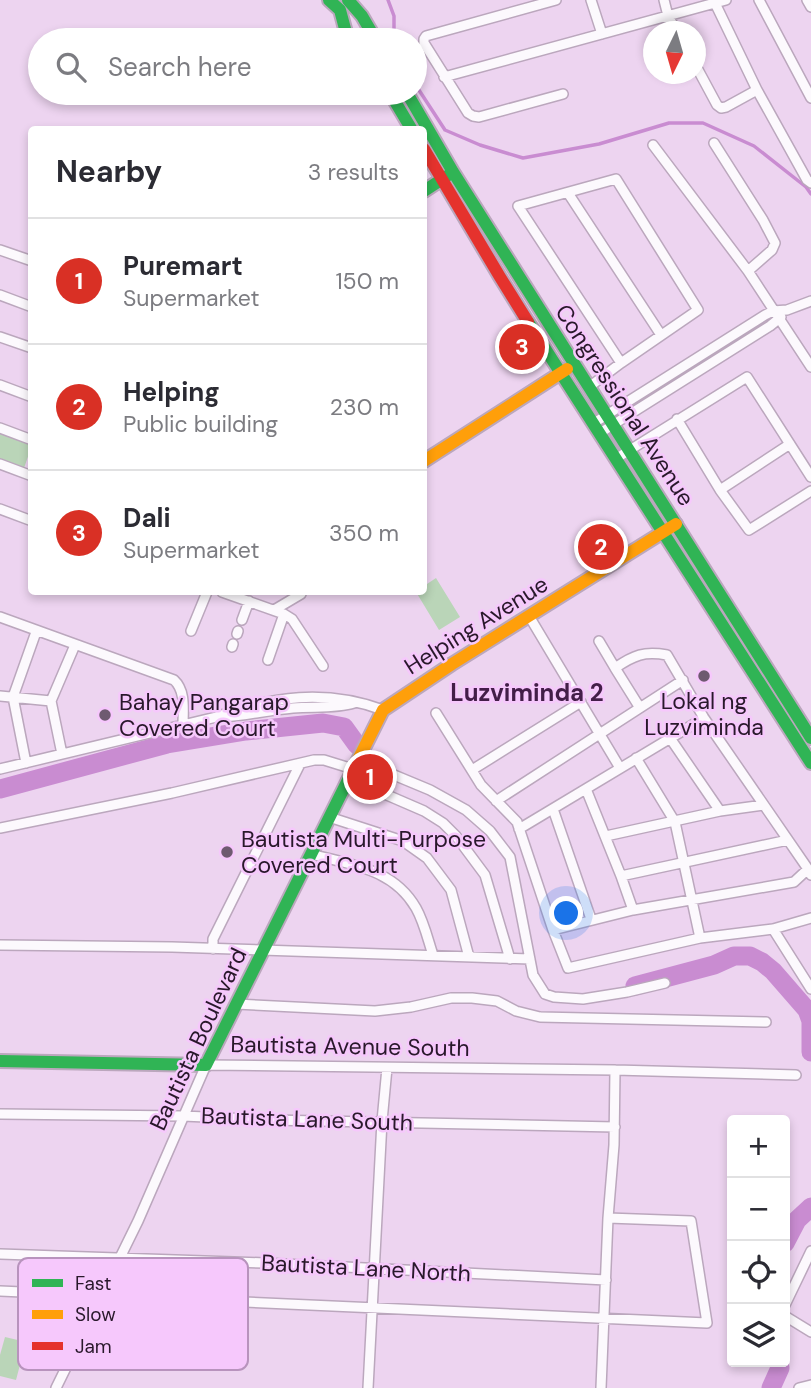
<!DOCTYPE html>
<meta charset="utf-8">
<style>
body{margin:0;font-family:"DM Sans",sans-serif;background:#f7f7f7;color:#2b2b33}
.controls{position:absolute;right:21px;bottom:21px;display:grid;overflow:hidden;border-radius:7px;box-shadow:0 4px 10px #0003}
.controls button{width:63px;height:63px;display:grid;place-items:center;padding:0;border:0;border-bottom:2px solid #e1e1e2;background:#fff;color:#2b2b33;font:35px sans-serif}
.compass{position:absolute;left:643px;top:21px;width:63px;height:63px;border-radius:50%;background:#fff;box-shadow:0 4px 10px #0003;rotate:185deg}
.you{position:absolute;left:567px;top:914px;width:24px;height:24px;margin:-18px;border:5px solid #fff;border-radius:50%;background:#1a73e8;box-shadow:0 0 0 10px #1a73e833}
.badge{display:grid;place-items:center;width:46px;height:46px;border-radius:50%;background:#d93025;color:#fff;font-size:23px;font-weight:700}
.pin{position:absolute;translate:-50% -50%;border:4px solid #fff;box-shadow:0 2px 7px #0006}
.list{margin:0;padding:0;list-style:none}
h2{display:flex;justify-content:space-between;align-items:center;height:91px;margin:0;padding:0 28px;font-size:30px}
h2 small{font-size:23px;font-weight:400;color:#7c7c81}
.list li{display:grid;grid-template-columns:46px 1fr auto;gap:21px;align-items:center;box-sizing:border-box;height:126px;padding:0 28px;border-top:2px solid #e1e1e2}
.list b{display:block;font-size:26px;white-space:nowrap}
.list p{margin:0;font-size:23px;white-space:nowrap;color:#7c7c81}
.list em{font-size:23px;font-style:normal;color:#7c7c81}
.icon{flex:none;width:38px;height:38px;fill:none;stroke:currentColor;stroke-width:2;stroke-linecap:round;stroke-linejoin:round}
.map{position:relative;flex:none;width:811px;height:1388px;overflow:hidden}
.search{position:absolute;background:#fff;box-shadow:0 4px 10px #0003;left:28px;top:28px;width:399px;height:77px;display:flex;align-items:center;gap:18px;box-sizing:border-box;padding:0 24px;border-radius:38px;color:#7c7c81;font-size:26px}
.panel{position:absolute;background:#fff;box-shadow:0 4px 10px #0003;left:28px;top:126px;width:399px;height:469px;border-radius:7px}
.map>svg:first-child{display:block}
</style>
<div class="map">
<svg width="811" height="1388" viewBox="0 0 811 1388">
<rect width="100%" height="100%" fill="#edd4f0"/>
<!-- green -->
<path fill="#bad5b8" d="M 0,430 L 31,442 L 31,448 L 24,468 L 0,459 Z
M 436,578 L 460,617 L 439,630 L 416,592 L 424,592 L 424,586 Z
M 5,1337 L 26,1342 L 16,1380 L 0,1376 L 0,1355 Z"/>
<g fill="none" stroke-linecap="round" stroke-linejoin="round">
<!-- stream -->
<path stroke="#c98cd1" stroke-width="3.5" d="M 388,0 L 394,16 L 394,40
M 415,84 L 445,130 L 480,145 L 523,158 L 599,144 L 669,123 L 703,123 L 754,146 L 806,187 L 811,194"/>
<!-- river -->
<path stroke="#c98cd1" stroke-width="19" d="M 0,789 L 167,744 L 246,731 L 323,723 L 344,727 L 357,745
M 635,986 L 714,965 L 734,956 L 750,956 L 762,962 L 773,971 L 807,1010 L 811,1021 L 811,1052
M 785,1243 L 797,1220 L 811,1207
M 771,1388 L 780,1368 L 779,1362"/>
<defs>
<path id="street" d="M 556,0 L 426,36 L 424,39 L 424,43 L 468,113 L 473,116 L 479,117 L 563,94
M 591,0 L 602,34
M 664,0 L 668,16 L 677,32
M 759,0 L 811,98
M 807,0 L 811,7
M 715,3 L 757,90 L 807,180 L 811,183
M 696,66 L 717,105 L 721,108 L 726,107 L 757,90
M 444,77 L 726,0
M 714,143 L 763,220 L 775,243 L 772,250 L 748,271
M 653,145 L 748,271 L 811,367
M 568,193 L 661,335
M 0,250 L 32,261
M 0,295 L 32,307
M 0,337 L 32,348
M 0,385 L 32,397
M 589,387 L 621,363 L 698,310 L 616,179 L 518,206 L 621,363
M 677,419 L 720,490 L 749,530 L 811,491
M 594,423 L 765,315 L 773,311 L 787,310 L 811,301
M 0,428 L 32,440
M 600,433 L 770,326 L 781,317
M 617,458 L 747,377 L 811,477
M 0,464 L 32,476
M 720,490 L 790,444
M 0,509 L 32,521
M 222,592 L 284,614 L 292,619 L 323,666
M 274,610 L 301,594
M 529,616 L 620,768
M 0,617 L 174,680 C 186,691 183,710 183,725
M 242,620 L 249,601
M 191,631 L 207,592
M 237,634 L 238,631
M 599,641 L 615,668 C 634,655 644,651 667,655 L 704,718 L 808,869 L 811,875
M 232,647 L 233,644
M 268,660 L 284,614
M 615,668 L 640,708
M 0,696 L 51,701
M 436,713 L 481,785 L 517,822 L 553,930 L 568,968 L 700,938 L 773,929 L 811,918
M 225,717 C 248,715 270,710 293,708 C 313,706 335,709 354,703
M 670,738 L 720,811
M 62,754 L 51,701 L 75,645
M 636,758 L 675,822 L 700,938
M 358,760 L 430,790 L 466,810 L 490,831 L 510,857 L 533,975 L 545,994 L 554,997 L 583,999 L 627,992 L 665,983
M 26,763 L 13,697 L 36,632
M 0,769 L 216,717 C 272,696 326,689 383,710
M 472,770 L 581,702
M 347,782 L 387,795 L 424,811 L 443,823 L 456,836 L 485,875 L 510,959
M 586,789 L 621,876 L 633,910
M 496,801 L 683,680
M 553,809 L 591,919
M 329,817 L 403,841 L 427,858 L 451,890 L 469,957
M 0,828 L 172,793 L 314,760 L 324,760 L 353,769
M 519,829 L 704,718
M 606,836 L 720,811 L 764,805
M 311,854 C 351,865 393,868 416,908 C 424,922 428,940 433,955
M 621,876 L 788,840
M 773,929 L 811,989
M 553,930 L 633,910 L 794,882 L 808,869
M 0,945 L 172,947 L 530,959
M 213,949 L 213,939 L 300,764
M 236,1004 L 375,1011 L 411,1007 L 451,998 L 472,998 L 497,1001 L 516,1011 L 540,1017 L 766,1022
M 0,1114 L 183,1116 L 270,1120 L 615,1127
M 0,1254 L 265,1263 L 606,1280
M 0,1291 L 707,1323 L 691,1221 L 608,1218
M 785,1305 L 811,1251
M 785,1316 L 811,1332
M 56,1388 L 138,1221 L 206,1065 L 615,1070 L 796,1075
M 368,1388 L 382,1121 L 387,1068
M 601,1388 L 608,1218 L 614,1145 L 615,1070
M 799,1388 L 811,1385"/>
<path id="fast" d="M 329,0 L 340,10 L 348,40
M 348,0 L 362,16 L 376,40
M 390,93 L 412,130
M 407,93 L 453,172 L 811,738
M 424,191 L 447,176
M 528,322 L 811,763
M 0,1061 L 206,1065 L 355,766"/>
<path id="slow" d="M 424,461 L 567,369
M 355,766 L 383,710 L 452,664 L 676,524"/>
<path id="jam" d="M 424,149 L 500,277 L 528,322"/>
</defs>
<!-- street casing -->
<use href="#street" stroke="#bba7bd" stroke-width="12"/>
<!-- fast casing -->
<use href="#fast" stroke="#bba7bd" stroke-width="16"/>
<!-- slow casing -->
<use href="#slow" stroke="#bba7bd" stroke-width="16"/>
<!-- jam casing -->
<use href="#jam" stroke="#bba7bd" stroke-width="16"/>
<!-- street -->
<use href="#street" stroke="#fcf9fd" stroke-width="9"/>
<!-- fast -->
<use href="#fast" stroke="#30b455" stroke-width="12"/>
<!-- slow -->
<use href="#slow" stroke="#ff9f0a" stroke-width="12"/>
<!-- jam -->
<use href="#jam" stroke="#e5322d" stroke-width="12"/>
</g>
<!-- markers -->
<g fill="#6e5a70" stroke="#f6c8fc" stroke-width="2.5">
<circle cx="704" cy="676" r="7"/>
<circle cx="105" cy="715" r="7"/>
<circle cx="227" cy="852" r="7"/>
</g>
<g text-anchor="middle" stroke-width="5" stroke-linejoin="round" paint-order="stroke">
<!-- street labels -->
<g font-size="23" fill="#29182b" stroke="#f6c8fc">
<text transform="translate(625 405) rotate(57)" y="8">Congressional Avenue</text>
<text transform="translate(476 625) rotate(-32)" y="8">Helping Avenue</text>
<text transform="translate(198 1039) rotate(-65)" y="8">Bautista Boulevard</text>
<text transform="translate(350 1046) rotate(1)" y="8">Bautista Avenue South</text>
<text transform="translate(307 1119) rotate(2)" y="8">Bautista Lane South</text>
<text transform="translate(366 1268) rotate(3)" y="8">Bautista Lane North</text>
</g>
<!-- poi labels -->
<g font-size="23" fill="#29182b" stroke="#f6c8fc" text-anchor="start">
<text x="704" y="709" text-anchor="middle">Lokal ng<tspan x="704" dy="26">Luzviminda</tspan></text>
<text x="119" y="710">Bahay Pangarap<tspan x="119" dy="26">Covered Court</tspan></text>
<text x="241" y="847">Bautista Multi-Purpose<tspan x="241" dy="26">Covered Court</tspan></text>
</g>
<!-- neighbourhood labels -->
<g font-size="24" font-weight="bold" fill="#431e48" stroke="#f6c8fc">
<text x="527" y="701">Luzviminda 2</text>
</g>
</g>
<!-- legend -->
<rect x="18" y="1258" width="230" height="112" rx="10" fill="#f6c8fc" stroke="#b893bd" stroke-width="2"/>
<rect x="32" y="1279" width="31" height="8" fill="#30b455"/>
<rect x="32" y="1310" width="31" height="9" fill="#ff9f0a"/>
<rect x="32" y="1342" width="31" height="8" fill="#e5322d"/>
<g font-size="19" fill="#29182b">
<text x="75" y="1290">Fast</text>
<text x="75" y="1321">Slow</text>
<text x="75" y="1353">Jam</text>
</g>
</svg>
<div class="controls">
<button>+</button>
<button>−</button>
<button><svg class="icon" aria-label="locate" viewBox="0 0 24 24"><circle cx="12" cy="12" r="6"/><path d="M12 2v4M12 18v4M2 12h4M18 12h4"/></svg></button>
<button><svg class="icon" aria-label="layers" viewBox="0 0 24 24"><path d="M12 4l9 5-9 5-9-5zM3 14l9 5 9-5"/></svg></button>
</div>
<svg class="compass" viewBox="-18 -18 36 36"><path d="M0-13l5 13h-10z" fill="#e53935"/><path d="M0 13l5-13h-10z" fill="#7c7c81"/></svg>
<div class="you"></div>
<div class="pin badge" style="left:370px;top:777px">1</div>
<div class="pin badge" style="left:601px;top:547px">2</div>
<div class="pin badge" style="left:522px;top:347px">3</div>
<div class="search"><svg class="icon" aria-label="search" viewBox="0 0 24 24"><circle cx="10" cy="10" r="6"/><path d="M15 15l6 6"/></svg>Search here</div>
<section class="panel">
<h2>Nearby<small>3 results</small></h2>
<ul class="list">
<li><span class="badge">1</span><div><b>Puremart</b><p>Supermarket</p></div><em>150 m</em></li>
<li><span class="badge">2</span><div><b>Helping</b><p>Public building</p></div><em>230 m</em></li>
<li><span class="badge">3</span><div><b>Dali</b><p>Supermarket</p></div><em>350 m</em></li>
</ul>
</section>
</div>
